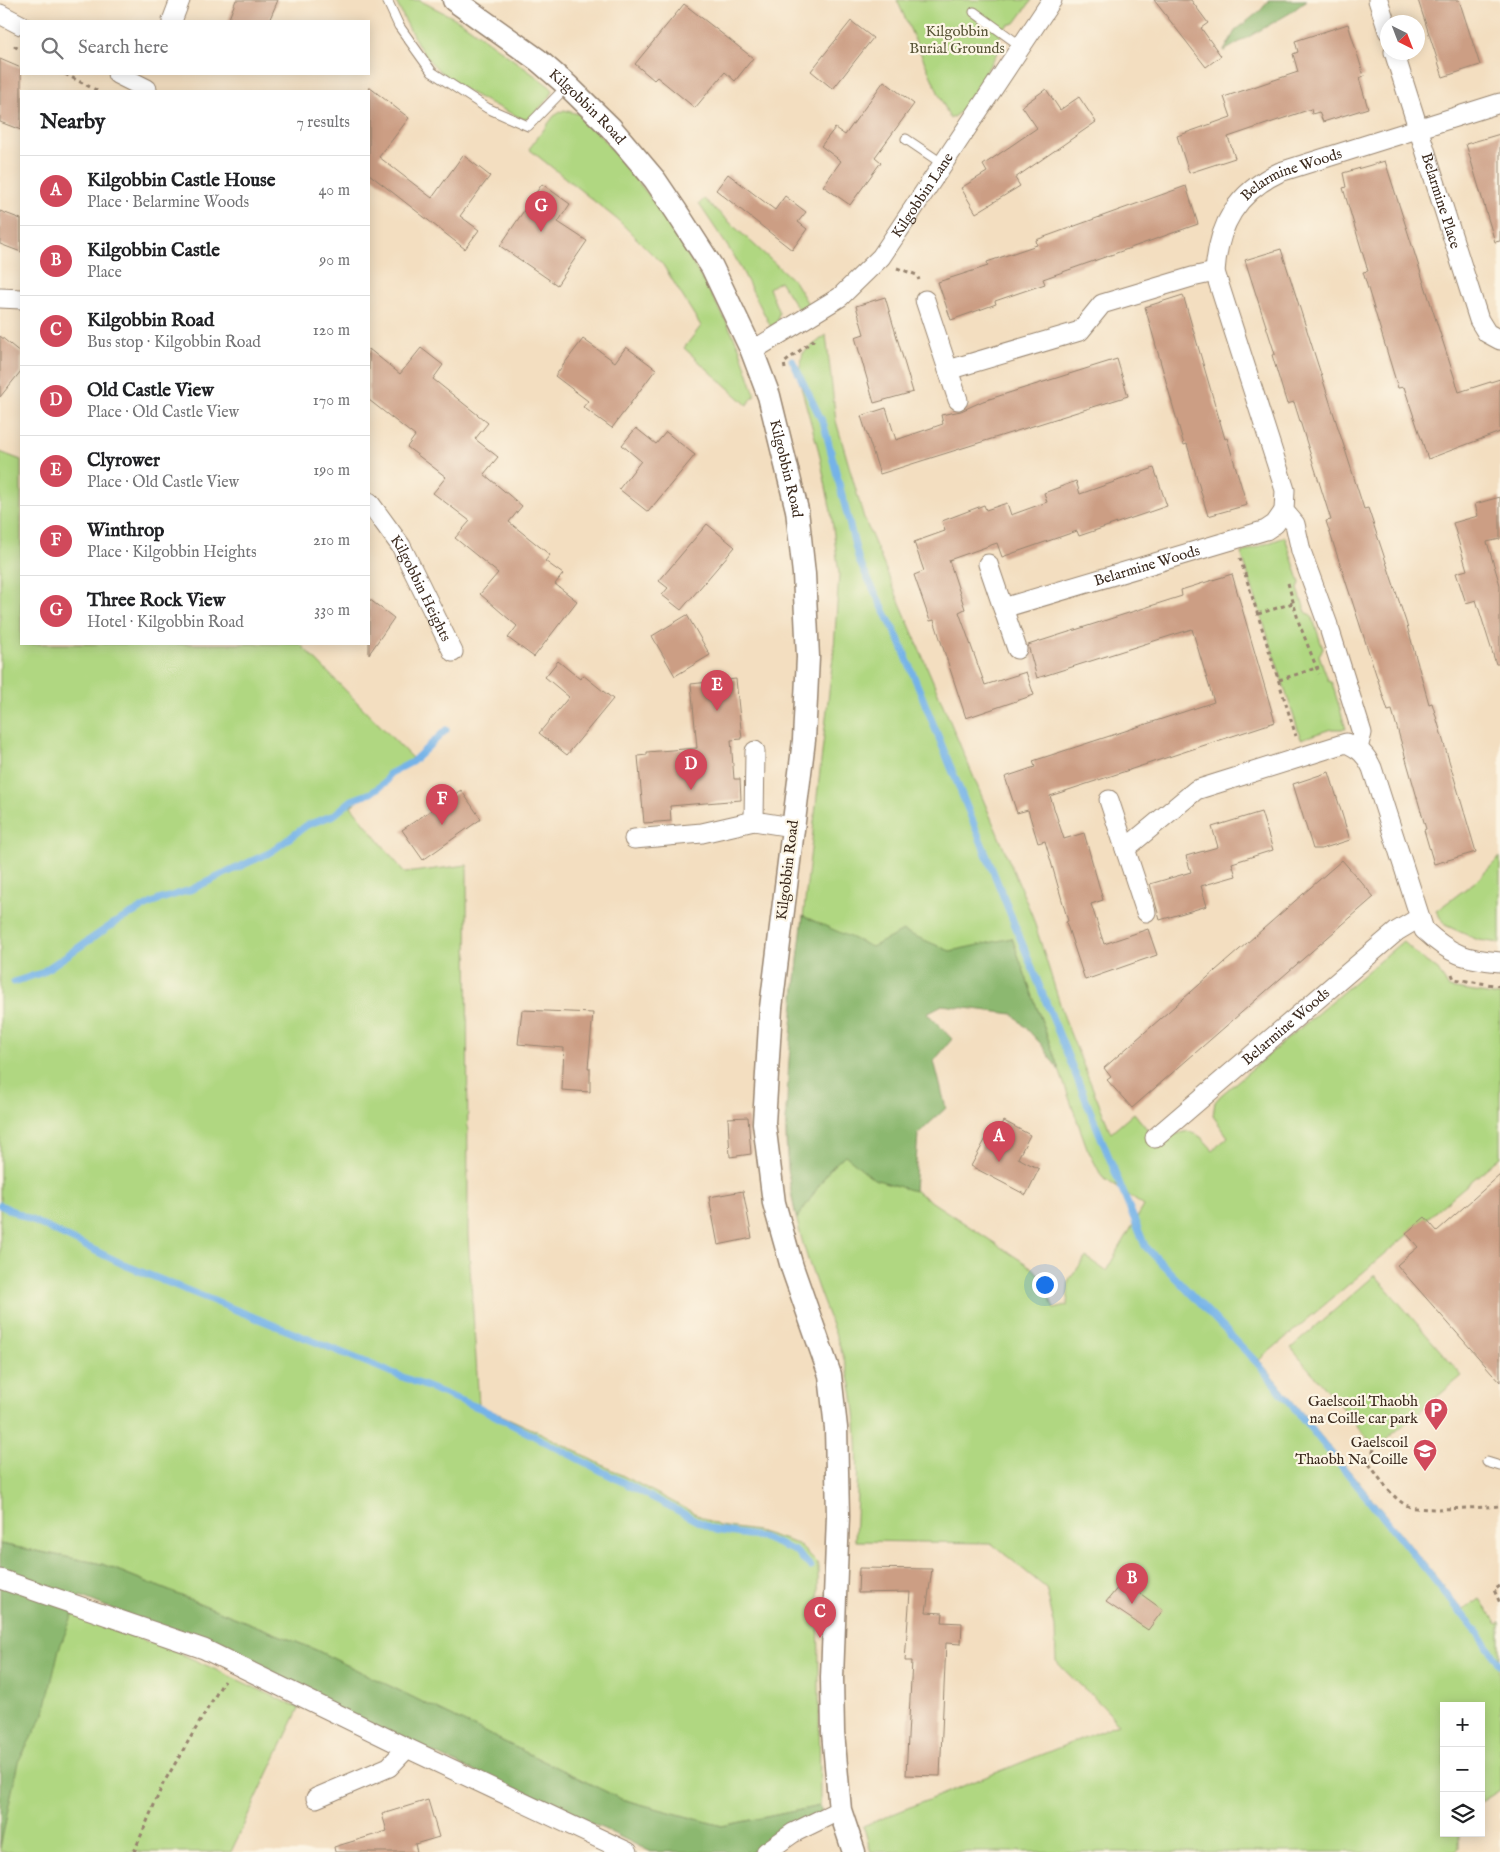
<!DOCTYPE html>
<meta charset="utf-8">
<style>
body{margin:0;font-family:"IM FELL English",serif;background:#f6f6f6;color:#202124}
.controls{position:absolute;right:15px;bottom:15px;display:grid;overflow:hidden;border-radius:0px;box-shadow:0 2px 12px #0003}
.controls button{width:45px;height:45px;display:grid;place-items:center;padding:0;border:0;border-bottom:1px solid #e0e0e0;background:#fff;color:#202124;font:25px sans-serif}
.compass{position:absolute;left:1380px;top:15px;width:45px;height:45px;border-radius:50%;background:#fff;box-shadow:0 2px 12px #0003;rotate:138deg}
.you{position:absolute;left:1044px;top:1284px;width:18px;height:18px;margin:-12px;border:4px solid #fff;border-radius:50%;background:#1a73e8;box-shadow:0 0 0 8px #1a73e833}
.badge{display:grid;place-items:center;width:32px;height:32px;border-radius:50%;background:#d1495b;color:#fff;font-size:16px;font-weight:700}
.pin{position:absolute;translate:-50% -41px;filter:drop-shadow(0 1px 2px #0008)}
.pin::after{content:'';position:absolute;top:26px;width:18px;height:15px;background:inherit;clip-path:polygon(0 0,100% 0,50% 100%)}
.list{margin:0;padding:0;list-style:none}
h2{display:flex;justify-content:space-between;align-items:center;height:65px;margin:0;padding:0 20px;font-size:21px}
h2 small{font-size:16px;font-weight:400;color:#757577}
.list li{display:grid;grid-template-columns:32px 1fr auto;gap:15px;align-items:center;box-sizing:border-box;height:70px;padding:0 20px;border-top:1px solid #e0e0e0}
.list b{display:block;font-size:19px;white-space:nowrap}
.list p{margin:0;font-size:16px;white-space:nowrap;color:#757577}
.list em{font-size:16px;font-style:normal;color:#757577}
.icon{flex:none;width:28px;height:28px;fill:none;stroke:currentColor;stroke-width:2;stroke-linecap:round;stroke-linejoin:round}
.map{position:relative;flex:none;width:1500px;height:1852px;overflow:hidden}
.search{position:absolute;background:#fff;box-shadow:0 2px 12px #0003;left:20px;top:20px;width:350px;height:55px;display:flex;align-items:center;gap:12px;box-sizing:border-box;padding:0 18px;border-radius:0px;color:#757577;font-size:19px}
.panel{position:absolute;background:#fff;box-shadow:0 2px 12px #0003;left:20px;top:90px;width:350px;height:555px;border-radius:0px}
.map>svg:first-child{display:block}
</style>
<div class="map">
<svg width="1500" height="1852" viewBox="0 0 1500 1852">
<rect width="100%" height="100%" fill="#fcf5e5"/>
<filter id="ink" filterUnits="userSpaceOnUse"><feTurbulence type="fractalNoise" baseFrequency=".02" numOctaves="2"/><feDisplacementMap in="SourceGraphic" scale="10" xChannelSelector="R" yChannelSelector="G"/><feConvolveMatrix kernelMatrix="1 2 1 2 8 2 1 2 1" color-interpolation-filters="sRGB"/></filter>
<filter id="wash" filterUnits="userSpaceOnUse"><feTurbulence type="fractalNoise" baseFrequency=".0096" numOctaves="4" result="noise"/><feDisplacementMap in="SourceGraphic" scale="20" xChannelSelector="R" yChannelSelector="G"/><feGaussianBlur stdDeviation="1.12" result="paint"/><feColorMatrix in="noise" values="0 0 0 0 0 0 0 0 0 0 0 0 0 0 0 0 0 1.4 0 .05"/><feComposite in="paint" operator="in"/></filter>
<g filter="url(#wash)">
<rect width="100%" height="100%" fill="#f3dec0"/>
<!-- green -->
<path fill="#b0d781" stroke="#768050" d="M 395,0 L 419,0 L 462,22 L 549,86 L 553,90 L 550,97 L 529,119 L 523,119 C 486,101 443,84 420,48 C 411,33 403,16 395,0 Z
M 897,0 L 1032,0 L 1015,23 L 1007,25 L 997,41 L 1000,48 L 963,110 L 950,119 Z
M 564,110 L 582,115 L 594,128 L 661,210 L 723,315 L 739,347 L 755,395 L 747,405 L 684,348 L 701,326 L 663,265 L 619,221 L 529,149 L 554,116 Z
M 704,199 L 794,281 L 813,312 L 802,315 L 780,281 L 769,288 L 779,313 L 777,322 L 771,327 L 736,259 L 699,204 Z
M 826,335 L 836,421 L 864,518 L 1032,915 L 1066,1023 L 1111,1133 L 1134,1113 L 1161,1146 L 1174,1135 L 1188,1131 L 1201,1137 L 1213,1150 L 1228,1137 L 1213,1116 L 1215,1102 L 1220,1096 L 1403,941 L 1422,959 L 1438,970 L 1449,988 L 1500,996 L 1500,1157 L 1259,1360 L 1463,1610 L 1480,1599 L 1497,1624 L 1500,1622 L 1500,1790 L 1481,1802 L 1481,1706 L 1444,1706 L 1444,1833 L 1459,1833 L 1459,1848 L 1455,1852 L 1020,1852 L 1020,1850 L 1014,1852 L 871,1852 L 863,1826 L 1118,1724 C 1100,1699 1076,1684 1056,1661 L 1055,1627 L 1046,1588 L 991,1543 L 855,1541 C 857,1489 861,1437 851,1385 C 843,1348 826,1313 814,1277 C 793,1219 784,1168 786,1106 L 1034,1269 L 1044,1282 L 1054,1309 L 1067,1306 L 1069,1280 L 1086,1257 L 1106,1271 L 1144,1206 L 1102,1177 L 1087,1148 L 1012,938 L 794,997 L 834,648 L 839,574 L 831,512 L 819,452 L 798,376 L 803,353 Z
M 0,452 L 21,460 L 21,644 L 300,644 L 412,758 L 351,806 L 405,873 L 467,865 L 468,1236 L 479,1405 L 543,1434 L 719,1526 L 757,1531 L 798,1544 L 818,1564 L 820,1806 L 722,1826 L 621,1799 L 316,1650 L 102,1564 L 0,1544 Z
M 1285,537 L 1300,583 L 1298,589 L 1306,612 L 1312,616 L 1323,649 L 1319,655 L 1328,680 L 1332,683 L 1346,729 L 1331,729 L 1301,739 L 1241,553 Z
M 1500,857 L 1500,943 L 1478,940 L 1445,925 L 1436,911 L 1476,881 Z
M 1375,1275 L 1462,1376 L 1376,1448 L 1291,1348 Z
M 45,1604 L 186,1656 L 299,1708 L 231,1852 L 0,1852 L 0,1842 Z"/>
<!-- forest -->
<path fill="#8cb86f" stroke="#647146" d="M 1269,0 L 1307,0 L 1290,13 L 1224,51 L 1235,31 L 1261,10 Z
M 803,916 L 872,947 L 903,931 L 950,951 L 1012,938 L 1060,1072 L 1041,1044 L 1013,1014 L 942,1005 L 927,1013 L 952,1039 L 934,1061 L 946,1108 L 918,1134 L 914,1191 L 874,1179 L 845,1155 L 830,1169 L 797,1219 C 783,1166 786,1115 789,1060 C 793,1012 797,964 803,916 Z
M 0,1544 L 102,1564 L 316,1650 L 621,1799 L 722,1826 L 820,1806 L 822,1813 L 750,1852 L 651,1852 L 604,1829 L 560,1811 L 188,1640 L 80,1596 L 59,1649 L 44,1714 L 18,1762 L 0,1848 Z"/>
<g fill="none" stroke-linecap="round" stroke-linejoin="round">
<!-- stream -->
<path stroke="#75b3e8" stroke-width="7" d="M 792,360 L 824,425 L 859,561 L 900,642 L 1145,1246 L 1258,1364 L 1485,1642 L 1500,1664
M 14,982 L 41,973 L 116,922 L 158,900 L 190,890 L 271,852 L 307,825 L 334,815 L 352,800 L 371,793 L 386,782 L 389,774 L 412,762 L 446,730
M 0,1205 L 127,1266 L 482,1409 L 715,1530 L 761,1537 L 795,1551 L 811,1567"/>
</g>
<g id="blocks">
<!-- building -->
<path fill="#cc9e84" d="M 236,0 L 278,0 L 269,21 L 228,21 Z
M 1154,0 L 1191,0 L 1208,23 L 1201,28 L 1221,56 L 1206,67 Z
M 1418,0 L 1459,0 L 1480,65 L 1443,77 Z
M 684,4 L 753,58 L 735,81 L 725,72 L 695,108 L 657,77 L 654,80 L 635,64 Z
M 851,21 L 873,38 L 833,89 L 811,71 Z
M 1348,24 L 1364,76 L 1359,78 L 1368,108 L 1323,122 L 1319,112 L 1312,114 L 1311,109 L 1228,137 L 1235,158 L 1189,173 L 1177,136 L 1231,117 L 1224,97 L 1298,72 L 1293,54 L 1298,52 L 1295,41 Z
M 0,59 L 21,68 L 21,130 L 0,122 Z
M 884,81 L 914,104 L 875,157 L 881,162 L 850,205 L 823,186 L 841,161 L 821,146 L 835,128 L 845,135 Z
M 369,87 L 409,118 L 379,157 L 432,198 L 463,155 L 490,176 L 460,216 L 479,230 L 465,249 L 369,174 Z
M 1046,89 L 1060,110 L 1079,97 L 1096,122 L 1015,178 L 1020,186 L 976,213 L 961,188 L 987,172 L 983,165 L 1037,128 L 1022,106 Z
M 1500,134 L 1500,241 L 1495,242 L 1466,144 Z
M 1385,161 L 1459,392 L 1500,379 L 1500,432 L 1428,459 L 1404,387 L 1398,388 L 1363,272 L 1368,271 L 1343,188 L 1346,187 L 1343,173 Z
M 728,174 L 775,210 L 785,196 L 806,212 L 798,222 L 807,229 L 792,250 L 716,190 Z
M 542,184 L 570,204 L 558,222 L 587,241 L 557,285 L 500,246 Z
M 1186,186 L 1198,224 L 1043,279 L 1045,284 L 995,301 L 996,304 L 951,320 L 938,282 L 988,266 L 987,262 L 1037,245 L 1036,240 Z
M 0,211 L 21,219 L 21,252 L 0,244 Z
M 1281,249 L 1364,509 L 1368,508 L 1406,622 L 1429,704 L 1432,703 L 1476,852 L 1434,864 L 1424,830 L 1426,829 L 1392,710 L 1388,711 L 1326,521 L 1331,520 L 1294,402 L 1287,404 L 1272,355 L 1275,354 L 1245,260 Z
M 1183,295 L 1225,439 L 1227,438 L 1247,505 L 1208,516 L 1187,444 L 1184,445 L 1145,307 Z
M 885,297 L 913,392 L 874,403 L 855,337 L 864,334 L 856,306 Z
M 0,336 L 21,353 L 21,371 L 0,397 Z
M 583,339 L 615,362 L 626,347 L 656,369 L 612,428 L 583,407 L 588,401 L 555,376 Z
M 421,348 L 443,365 L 433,379 L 488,423 L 475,439 L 498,457 L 484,474 L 522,506 L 509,522 L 550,555 L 545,561 L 563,574 L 555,584 L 577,601 L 534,657 L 508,638 L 517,626 L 480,594 L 498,573 L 455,538 L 470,521 L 433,493 L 446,477 L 407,447 L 415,436 L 369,400 L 369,349 L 400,374 Z
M 1117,359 L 1128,396 L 880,474 L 861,416 L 886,408 L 896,440 L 943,424 L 941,415 L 961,411 L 983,401 Z
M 636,428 L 656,444 L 666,432 L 695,455 L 648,512 L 619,489 L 641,461 L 622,445 Z
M 1154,468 L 1167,506 L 1079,536 L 1077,531 L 1002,557 L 997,543 L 949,560 L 965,609 L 959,612 L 985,685 L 1026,672 L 1034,695 L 966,718 L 934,620 L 930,621 L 914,575 L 924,571 L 914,542 L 945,531 L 942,521 L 984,505 L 986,510 L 1007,503 L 1011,515 L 1047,502 L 1044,493 L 1076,481 L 1080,494 Z
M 1500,497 L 1500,539 L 1487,542 L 1500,585 L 1500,664 L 1496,664 L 1476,600 L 1466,603 L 1456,573 L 1467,570 L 1453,523 L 1478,516 L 1475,504 Z
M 707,524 L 735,547 L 681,610 L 662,595 L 668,588 L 659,581 Z
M 1232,574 L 1275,722 L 1050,796 L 1064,839 L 1084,833 L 1103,900 L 1091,904 L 1104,944 L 1148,929 L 1157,955 L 1085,980 L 1066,922 L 1068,921 L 1045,841 L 1038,843 L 1028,810 L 1017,813 L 1005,777 L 1035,767 L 1033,761 L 1214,702 L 1192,629 L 1037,678 L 1028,645 L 1182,596 L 1181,590 Z
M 369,599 L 394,618 L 369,654 Z
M 687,615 L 710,655 L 675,676 L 652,636 Z
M 558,661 L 580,679 L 583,675 L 613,699 L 567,755 L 539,733 L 569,697 L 545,677 Z
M 736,679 L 742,739 L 731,740 L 734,779 L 740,779 L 741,800 L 670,806 L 671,821 L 644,823 L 638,756 L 647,755 L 647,752 L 697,748 L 691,684 Z
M 1329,772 L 1350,840 L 1321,849 L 1313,849 L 1293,784 Z
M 461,790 L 481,819 L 423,860 L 402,830 Z
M 1261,812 L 1273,850 L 1232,863 L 1236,876 L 1201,886 L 1207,906 L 1160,920 L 1150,884 L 1191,872 L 1186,856 L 1218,847 L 1212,827 Z
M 1342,860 L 1374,897 L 1132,1108 L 1107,1080 L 1111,1077 L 1104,1068 Z
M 522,1010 L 593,1013 L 588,1068 L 590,1068 L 590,1092 L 562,1090 L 564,1048 L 518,1044 Z
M 748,1117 L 751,1154 L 730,1157 L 728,1118 Z
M 1004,1121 L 1030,1135 L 1018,1158 L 1039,1169 L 1026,1195 L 971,1166 L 989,1133 L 996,1137 Z
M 1500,1175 L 1500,1382 L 1397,1265 L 1418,1247 L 1406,1233 L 1425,1217 L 1437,1231 Z
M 743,1191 L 752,1238 L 718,1245 L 709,1197 Z
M 859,1568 L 932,1569 L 926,1612 L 943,1613 L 942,1622 L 962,1623 L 961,1644 L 946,1643 L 940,1776 L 906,1775 L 912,1661 L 905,1661 L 910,1592 L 858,1593 Z
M 1123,1581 L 1163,1610 L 1148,1630 L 1106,1602 Z
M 428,1800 L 439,1837 L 415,1844 L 417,1852 L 335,1852 L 334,1847 L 387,1831 L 382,1814 Z"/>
</g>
</g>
<g filter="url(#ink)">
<use href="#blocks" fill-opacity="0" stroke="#97846f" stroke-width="1"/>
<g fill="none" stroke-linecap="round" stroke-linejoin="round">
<defs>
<path id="service" d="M 387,0 L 399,26 L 432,72 L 487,108 L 528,126 L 567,86
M 974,12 L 1021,46
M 906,139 L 943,164
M 1487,1462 L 1500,1466"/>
<g id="minor">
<path d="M 1378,0 L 1388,31"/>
<path d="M 0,14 L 21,25"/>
<path d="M 172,21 L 180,0"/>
<path id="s1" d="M 1394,52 L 1479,320 L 1487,333 L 1500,340"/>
<path d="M 117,74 L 147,89"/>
<path d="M 0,298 L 21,299"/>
<path d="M 925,300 L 958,400"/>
<path id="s2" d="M 752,351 L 840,297 L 881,257 L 1052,0"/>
<path d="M 948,370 L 1080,331 L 1102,304 L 1192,277 L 1215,272"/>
<path id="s3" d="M 369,502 L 401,546 L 453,652"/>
<path d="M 988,564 L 1017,649"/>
<path id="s4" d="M 1003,608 L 1266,530 L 1275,524 L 1284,511"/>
<path id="s5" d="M 1328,625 L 1301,551 L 1295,524 L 1284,511 L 1285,490 L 1215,272 C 1218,225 1237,192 1280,172 L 1500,103"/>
<path d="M 1330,631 L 1362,733 L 1358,748"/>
<path d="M 1109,800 L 1146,912"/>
<path d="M 754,821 L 755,751"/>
<path d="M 634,839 L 702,833 L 754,821 L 792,827"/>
<path d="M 1125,849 L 1196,790 L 1346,743 C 1360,749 1366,755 1372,768 L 1424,930 C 1451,955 1465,959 1500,962"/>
<path id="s6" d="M 1155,1138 L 1397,931 L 1419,918"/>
<path d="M 0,1579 L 204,1649 L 407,1748 L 628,1852"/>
<path d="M 316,1798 L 389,1767 L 407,1748"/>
<path d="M 766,1852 L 793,1833 L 840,1810"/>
</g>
<g id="tertiary">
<path id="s7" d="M 454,0 L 538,60 L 568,86 L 611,128 L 655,180 L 676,211 L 712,267 L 752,351 L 769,396 L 797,510 L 804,574 L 808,657 L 804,740 L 771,1008 L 764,1123 L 774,1203 L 792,1267 L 830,1375 L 836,1428 L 838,1516 L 832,1678 L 833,1732 L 840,1810 L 854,1852"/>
</g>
</defs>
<!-- service casing -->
<use href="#service" stroke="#97846f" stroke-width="11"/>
<!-- minor casing -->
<use href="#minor" stroke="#97846f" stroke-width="21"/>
<!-- tertiary casing -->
<use href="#tertiary" stroke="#97846f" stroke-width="25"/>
<!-- path -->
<path stroke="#97846f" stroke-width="3" stroke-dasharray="4 4" stroke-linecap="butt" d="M 14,46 L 21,50
M 938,52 L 964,23
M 65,74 L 98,91
M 897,268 L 917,275 L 919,280
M 785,369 L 784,363 L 816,338
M 1240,558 L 1296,736
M 1288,583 L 1299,623 L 1319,674
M 1258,614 L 1293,603
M 1279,680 L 1319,667
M 1452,974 L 1454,979 L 1500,986
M 1374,1449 L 1369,1464 C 1380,1478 1391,1498 1408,1506 C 1419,1512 1484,1507 1500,1506
M 1500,1586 L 1494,1590 L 1500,1603
M 134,1852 L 163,1784 L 224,1681"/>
<!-- service -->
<use href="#service" stroke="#fff" stroke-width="9"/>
<!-- minor -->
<use href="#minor" stroke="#fff" stroke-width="19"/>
<!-- tertiary -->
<use href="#tertiary" stroke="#fff" stroke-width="22"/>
</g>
</g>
<!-- icons -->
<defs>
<symbol id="parking-pin" viewBox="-11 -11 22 30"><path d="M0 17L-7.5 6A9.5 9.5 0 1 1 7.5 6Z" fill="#d1495b" stroke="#fcf5e5"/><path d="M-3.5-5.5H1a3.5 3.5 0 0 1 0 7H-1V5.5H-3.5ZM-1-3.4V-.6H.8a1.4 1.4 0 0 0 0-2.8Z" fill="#fff"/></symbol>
<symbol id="school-pin" viewBox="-11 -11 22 30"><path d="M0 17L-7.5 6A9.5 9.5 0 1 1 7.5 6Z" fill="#d1495b" stroke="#fcf5e5"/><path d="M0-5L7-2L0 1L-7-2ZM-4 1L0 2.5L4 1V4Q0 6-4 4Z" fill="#fff"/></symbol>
</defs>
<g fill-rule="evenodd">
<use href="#parking-pin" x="1422" y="1396" width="28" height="38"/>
<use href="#school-pin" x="1411" y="1437" width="28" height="38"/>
</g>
<g text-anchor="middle" stroke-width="4.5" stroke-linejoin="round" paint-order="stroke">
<!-- park labels -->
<g font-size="15" fill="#585537" stroke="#fcf5e5">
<text x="957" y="36">Kilgobbin<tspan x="957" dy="17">Burial Grounds</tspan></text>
</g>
<!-- street labels -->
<g font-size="15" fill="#3b2a1e" stroke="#fcf5e5">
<text dy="5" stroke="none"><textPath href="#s7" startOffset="171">Kilgobbin Road</textPath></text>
<text dy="5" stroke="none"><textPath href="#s5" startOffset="509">Belarmine Woods</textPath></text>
<text dy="5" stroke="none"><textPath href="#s2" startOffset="235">Kilgobbin Lane</textPath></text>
<text dy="5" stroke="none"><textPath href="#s1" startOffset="156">Belarmine Place</textPath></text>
<text dy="5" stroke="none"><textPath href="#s7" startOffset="591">Kilgobbin Road</textPath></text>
<text dy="5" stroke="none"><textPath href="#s4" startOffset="150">Belarmine Woods</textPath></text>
<text dy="5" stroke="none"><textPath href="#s3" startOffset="101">Kilgobbin Heights</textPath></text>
<text transform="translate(787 870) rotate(-83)" y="5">Kilgobbin Road</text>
<text dy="5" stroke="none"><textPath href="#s6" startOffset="172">Belarmine Woods</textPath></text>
</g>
<!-- poi labels -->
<g font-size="15" fill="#3b2a1e" stroke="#fcf5e5" text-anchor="end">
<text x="1418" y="1406">Gaelscoil Thaobh<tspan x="1418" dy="17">na Coille car park</tspan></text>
<text x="1408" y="1447">Gaelscoil<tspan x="1408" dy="17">Thaobh Na Coille</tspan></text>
</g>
</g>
</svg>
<div class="controls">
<button>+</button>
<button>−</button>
<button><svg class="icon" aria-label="layers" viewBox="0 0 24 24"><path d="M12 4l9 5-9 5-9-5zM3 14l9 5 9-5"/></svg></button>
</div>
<svg class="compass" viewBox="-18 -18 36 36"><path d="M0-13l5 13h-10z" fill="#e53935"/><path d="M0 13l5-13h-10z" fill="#757577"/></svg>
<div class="you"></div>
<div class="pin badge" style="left:999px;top:1162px">A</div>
<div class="pin badge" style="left:1132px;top:1604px">B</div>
<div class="pin badge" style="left:820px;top:1638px">C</div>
<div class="pin badge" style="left:691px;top:790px">D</div>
<div class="pin badge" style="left:717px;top:711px">E</div>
<div class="pin badge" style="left:442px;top:825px">F</div>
<div class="pin badge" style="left:541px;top:232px">G</div>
<div class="search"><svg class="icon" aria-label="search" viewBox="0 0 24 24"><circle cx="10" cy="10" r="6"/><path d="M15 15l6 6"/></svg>Search here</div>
<section class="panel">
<h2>Nearby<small>7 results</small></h2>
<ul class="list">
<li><span class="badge">A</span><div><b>Kilgobbin Castle House</b><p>Place · Belarmine Woods</p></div><em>40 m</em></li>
<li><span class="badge">B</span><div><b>Kilgobbin Castle</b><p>Place</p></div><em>90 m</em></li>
<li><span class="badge">C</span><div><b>Kilgobbin Road</b><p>Bus stop · Kilgobbin Road</p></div><em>120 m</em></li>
<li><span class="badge">D</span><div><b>Old Castle View</b><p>Place · Old Castle View</p></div><em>170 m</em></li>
<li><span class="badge">E</span><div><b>Clyrower</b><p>Place · Old Castle View</p></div><em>190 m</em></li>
<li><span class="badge">F</span><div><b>Winthrop</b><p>Place · Kilgobbin Heights</p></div><em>210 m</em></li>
<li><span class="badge">G</span><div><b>Three Rock View</b><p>Hotel · Kilgobbin Road</p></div><em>330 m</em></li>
</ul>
</section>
</div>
